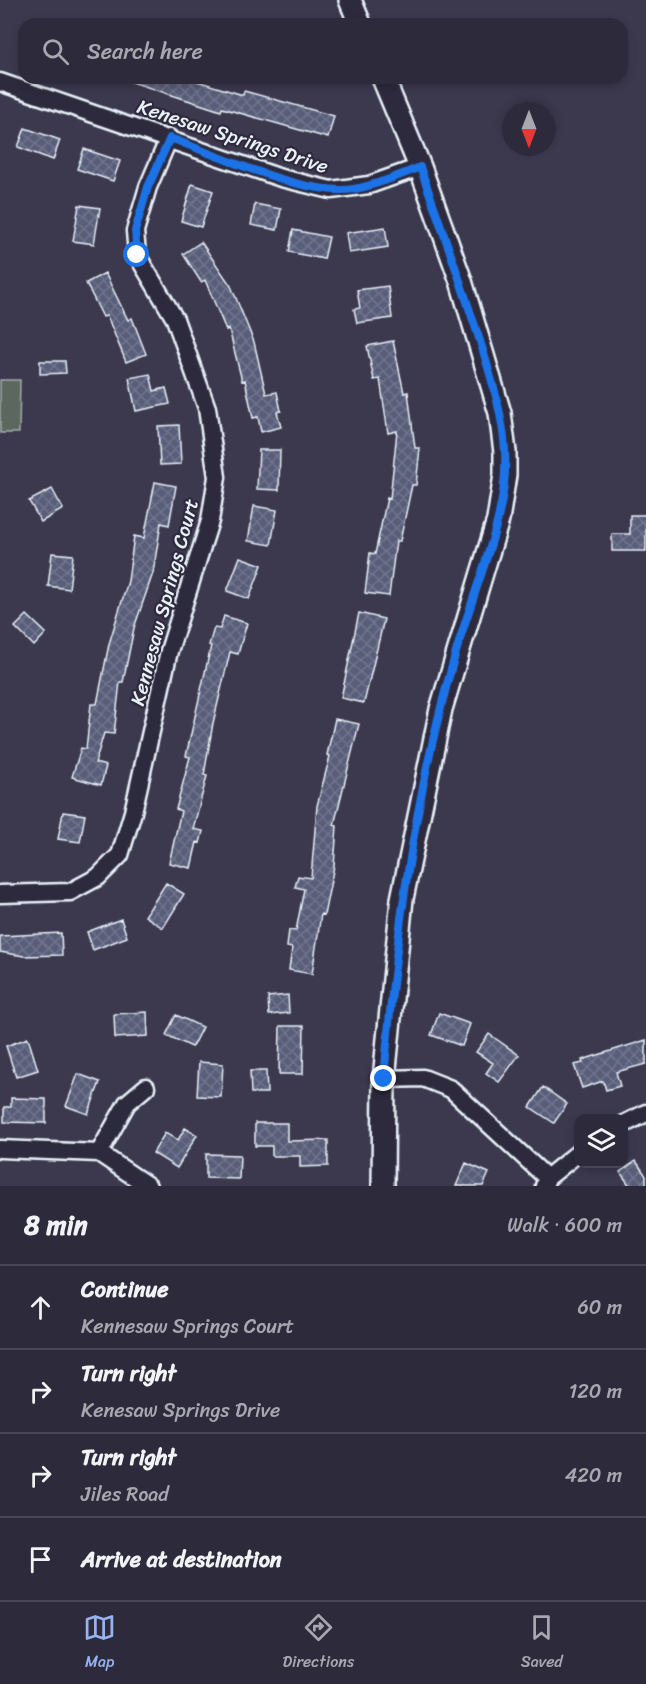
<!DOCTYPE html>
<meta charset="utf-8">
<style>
body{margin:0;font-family:Sriracha,sans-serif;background:#353342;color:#f1f3f6}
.controls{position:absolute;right:18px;bottom:18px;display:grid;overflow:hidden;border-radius:12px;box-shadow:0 3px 9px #0003}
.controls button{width:54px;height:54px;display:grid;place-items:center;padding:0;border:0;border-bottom:2px solid #484755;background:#2d2b3b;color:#f1f3f6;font:30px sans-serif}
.compass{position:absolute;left:502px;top:102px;width:54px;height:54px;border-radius:50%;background:#2d2b3b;box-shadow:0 3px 9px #0003;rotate:180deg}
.stop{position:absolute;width:18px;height:18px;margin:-14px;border:4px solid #1a73e8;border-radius:50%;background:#fff}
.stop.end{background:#1a73e8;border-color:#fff;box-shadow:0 2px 6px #0008}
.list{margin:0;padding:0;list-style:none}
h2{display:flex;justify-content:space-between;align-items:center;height:78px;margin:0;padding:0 24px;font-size:26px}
h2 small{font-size:20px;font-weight:400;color:#a7a7af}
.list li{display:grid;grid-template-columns:39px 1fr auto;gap:18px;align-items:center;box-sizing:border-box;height:84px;padding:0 24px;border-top:2px solid #484755}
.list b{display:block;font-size:22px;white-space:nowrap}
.list p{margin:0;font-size:20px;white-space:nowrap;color:#a7a7af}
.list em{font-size:20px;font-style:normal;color:#a7a7af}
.icon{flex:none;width:33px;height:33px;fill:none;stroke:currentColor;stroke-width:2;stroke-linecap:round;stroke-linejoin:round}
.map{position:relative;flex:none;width:646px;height:1186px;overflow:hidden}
.search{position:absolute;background:#2d2b3b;box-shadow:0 3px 9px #0003;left:18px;right:18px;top:18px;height:66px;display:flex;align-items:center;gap:15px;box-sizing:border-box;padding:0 21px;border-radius:18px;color:#a7a7af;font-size:22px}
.sheet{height:414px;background:#2d2b3b}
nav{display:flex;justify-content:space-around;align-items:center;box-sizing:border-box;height:84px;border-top:2px solid #484755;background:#2d2b3b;font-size:16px;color:#a7a7af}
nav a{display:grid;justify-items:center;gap:3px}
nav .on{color:#95b2f1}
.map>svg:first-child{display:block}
</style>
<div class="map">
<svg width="646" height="1186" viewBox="0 0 646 1186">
<defs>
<pattern id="building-cross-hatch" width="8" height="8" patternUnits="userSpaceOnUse" patternTransform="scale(1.5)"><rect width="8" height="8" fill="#595d79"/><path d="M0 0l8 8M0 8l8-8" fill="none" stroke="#71758d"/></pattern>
</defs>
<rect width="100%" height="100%" fill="#3c394f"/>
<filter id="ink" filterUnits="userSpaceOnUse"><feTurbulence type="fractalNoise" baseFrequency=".0167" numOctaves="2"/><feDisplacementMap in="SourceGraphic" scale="12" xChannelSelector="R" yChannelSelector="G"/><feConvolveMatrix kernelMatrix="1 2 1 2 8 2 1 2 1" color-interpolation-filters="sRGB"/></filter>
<g filter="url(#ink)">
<!-- green -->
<path fill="#5b685e" stroke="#a2acab" stroke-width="1.5" d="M 0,380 L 20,380 L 19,433 L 0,433 Z"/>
<!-- building -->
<path fill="url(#building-cross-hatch)" stroke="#e8f1f8" stroke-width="1.5" d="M 130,78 L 187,78 L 243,95 L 244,91 L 334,116 L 328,138 L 222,108 L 221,111 L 129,81 Z
M 25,128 L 60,140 L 53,160 L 18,147 Z
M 84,149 L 120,161 L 113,181 L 77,169 Z
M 192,184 L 213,191 L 201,227 L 181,221 Z
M 255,204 L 281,209 L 277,230 L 251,225 Z
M 79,205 L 100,208 L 94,244 L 73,241 Z
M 385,227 L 388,247 L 349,253 L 346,233 Z
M 293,230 L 329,237 L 324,259 L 289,252 Z
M 201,242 L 231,286 L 254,342 L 266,394 L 277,392 L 281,411 L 277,412 L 281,427 L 261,432 L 258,417 L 253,418 L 245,380 L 242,381 L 229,329 L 226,330 L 205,280 L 201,282 L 183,254 Z
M 105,273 L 128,320 L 132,318 L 146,354 L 126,362 L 107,316 L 103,317 L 86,283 Z
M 388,286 L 392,318 L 357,323 L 354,309 L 360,308 L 357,290 Z
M 393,341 L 404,393 L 408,392 L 415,448 L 420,448 L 416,485 L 412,485 L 400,541 L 396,541 L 389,596 L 365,593 L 370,553 L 375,554 L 387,498 L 390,499 L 397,431 L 388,433 L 380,379 L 374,380 L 367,346 Z
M 40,361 L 65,361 L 66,373 L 40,374 Z
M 150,374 L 154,391 L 166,388 L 170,404 L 136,411 L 129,378 Z
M 179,425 L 181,464 L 160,465 L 158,426 Z
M 259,450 L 280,450 L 279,490 L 257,489 Z
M 155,482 L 176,486 L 169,525 L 161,523 L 153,573 L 134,628 L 123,682 L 120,682 L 114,734 L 104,733 L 95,763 L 106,766 L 101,785 L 72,777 L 81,748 L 86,749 L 91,704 L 97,704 L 109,644 L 128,581 L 134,536 L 144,538 Z
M 52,489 L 63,509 L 41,522 L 29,501 Z
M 254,506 L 277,510 L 271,545 L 248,541 Z
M 630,515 L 646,515 L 646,551 L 612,551 L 612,534 L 630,534 Z
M 52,553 L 73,555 L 69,589 L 48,586 Z
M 240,557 L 262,565 L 249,599 L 227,591 Z
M 359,613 L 384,619 L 364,703 L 341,698 Z
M 27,615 L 46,633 L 34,646 L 15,627 Z
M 224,616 L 247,623 L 238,654 L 230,652 L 213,723 L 204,775 L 207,776 L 193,829 L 203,831 L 200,843 L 197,842 L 191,868 L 169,863 L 181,811 L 176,809 L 190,757 L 186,756 L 211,646 L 209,645 L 214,628 L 220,629 Z
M 335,719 L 359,724 L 334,825 L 337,826 L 334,866 L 324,915 L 321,914 L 312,974 L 289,970 L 292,948 L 287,947 L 289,930 L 296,931 L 304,889 L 295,887 L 298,876 L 311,878 L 317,806 L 330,756 L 327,755 Z
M 63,812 L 85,815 L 80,842 L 58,839 Z
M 166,883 L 184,894 L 163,928 L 145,916 Z
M 121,919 L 127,937 L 93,950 L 87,932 Z
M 61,933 L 62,955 L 24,956 L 0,952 L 0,936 Z
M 288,995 L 289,1013 L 269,1015 L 268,997 Z
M 147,1012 L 148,1036 L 115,1038 L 114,1014 Z
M 439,1013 L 470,1024 L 462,1046 L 431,1035 Z
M 176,1015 L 202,1027 L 192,1047 L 166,1035 Z
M 280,1026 L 304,1026 L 303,1074 L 279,1074 Z
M 489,1034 L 519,1055 L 499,1082 L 486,1073 L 493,1063 L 476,1052 Z
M 28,1038 L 38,1070 L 16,1077 L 6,1046 Z
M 646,1040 L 646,1064 L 616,1072 L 620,1086 L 606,1090 L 603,1081 L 582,1088 L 574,1065 L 583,1063 L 582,1060 Z
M 199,1062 L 223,1064 L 221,1097 L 197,1096 Z
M 250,1071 L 266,1071 L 267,1093 L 251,1093 Z
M 78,1074 L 100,1082 L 88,1114 L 66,1106 Z
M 543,1087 L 567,1104 L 554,1123 L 530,1107 Z
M 11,1098 L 46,1099 L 46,1123 L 4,1122 L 4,1107 L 11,1107 Z
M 255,1123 L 287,1123 L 287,1141 L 328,1140 L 328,1166 L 300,1167 L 300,1156 L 272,1156 L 272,1146 L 255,1146 Z
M 185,1128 L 197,1135 L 177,1168 L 153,1153 L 165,1133 L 178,1140 Z
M 206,1154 L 240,1155 L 239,1179 L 206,1178 Z
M 636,1161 L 646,1176 L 646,1186 L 630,1186 L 620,1172 Z
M 466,1163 L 489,1173 L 483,1186 L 456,1186 Z"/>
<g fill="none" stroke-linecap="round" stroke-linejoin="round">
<defs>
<path id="minor" d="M 0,82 L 281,178 L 331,190 L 369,185 L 420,167
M 0,894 L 70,892 L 98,877 L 120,855 L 133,812 L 169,651 L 210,521 L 217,477 L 207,408 L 175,319 L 137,255 L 135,231 L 148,187 L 169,138
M 384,1079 L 423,1078 L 451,1089 L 547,1178
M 624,1124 L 646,1113
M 0,1149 L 99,1153 L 148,1186
M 99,1153 L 127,1103 L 146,1087
M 544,1186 L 547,1178 L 578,1153"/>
<path id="tertiary" d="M 350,0 L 360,24
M 383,78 L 420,167 L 461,281 L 500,413 L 505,452 L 505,475 L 498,520 L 441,709 L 402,899 L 384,1079 L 383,1186"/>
</defs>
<!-- minor casing -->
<use href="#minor" stroke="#e8f1f8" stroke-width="21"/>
<!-- tertiary casing -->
<use href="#tertiary" stroke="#e8f1f8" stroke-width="26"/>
<!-- minor -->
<use href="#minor" stroke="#2f2a3d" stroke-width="16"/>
<!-- tertiary -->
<use href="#tertiary" stroke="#2f2a3d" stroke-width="21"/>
</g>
</g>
<g fill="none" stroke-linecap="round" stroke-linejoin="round" filter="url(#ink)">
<!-- route -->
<path stroke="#1a73e8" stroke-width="8" d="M 137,255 L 135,231 L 148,187 L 170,138 C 217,155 306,197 354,189 C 377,185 399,176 420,167 C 441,225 461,283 480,341 C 491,377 503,414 505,451 C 508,504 488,553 472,602 C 460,637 450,671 441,707 C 410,829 394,953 384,1079"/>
</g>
<g text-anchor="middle" stroke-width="4.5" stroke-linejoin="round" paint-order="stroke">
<!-- street labels -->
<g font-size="20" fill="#e8f1f8" stroke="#2f2a3d">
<text transform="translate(233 136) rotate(18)" y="7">Kenesaw Springs Drive</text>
<text transform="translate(164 602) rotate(-75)" y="7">Kennesaw Springs Court</text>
</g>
</g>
</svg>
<div class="controls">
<button><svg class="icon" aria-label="layers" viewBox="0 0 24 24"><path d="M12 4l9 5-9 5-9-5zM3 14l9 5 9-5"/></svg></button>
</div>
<svg class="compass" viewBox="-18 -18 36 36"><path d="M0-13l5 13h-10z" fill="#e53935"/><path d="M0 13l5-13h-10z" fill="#a7a7af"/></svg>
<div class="stop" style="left:137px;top:255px"></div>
<div class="stop end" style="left:384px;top:1079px"></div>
<div class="search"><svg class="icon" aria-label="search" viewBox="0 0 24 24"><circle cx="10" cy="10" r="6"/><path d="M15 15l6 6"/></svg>Search here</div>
</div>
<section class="sheet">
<h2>8 min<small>Walk · 600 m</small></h2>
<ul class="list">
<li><svg class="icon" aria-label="ahead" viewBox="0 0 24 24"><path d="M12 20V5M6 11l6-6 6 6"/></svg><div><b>Continue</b><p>Kennesaw Springs Court</p></div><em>60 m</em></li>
<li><svg class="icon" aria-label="right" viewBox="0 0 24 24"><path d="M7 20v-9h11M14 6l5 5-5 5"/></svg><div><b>Turn right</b><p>Kenesaw Springs Drive</p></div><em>120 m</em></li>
<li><svg class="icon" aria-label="right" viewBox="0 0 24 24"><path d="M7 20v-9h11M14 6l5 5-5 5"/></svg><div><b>Turn right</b><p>Jiles Road</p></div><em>420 m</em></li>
<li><svg class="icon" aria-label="arrive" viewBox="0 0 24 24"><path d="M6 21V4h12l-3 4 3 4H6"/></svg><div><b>Arrive at destination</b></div></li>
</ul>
</section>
<nav>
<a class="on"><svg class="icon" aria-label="map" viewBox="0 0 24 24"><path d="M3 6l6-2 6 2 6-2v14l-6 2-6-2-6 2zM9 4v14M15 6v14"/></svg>Map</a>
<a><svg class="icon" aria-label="directions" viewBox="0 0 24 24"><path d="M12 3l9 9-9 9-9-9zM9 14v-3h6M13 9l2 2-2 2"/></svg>Directions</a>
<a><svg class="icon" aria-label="saved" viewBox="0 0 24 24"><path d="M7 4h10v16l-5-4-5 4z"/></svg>Saved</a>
</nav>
